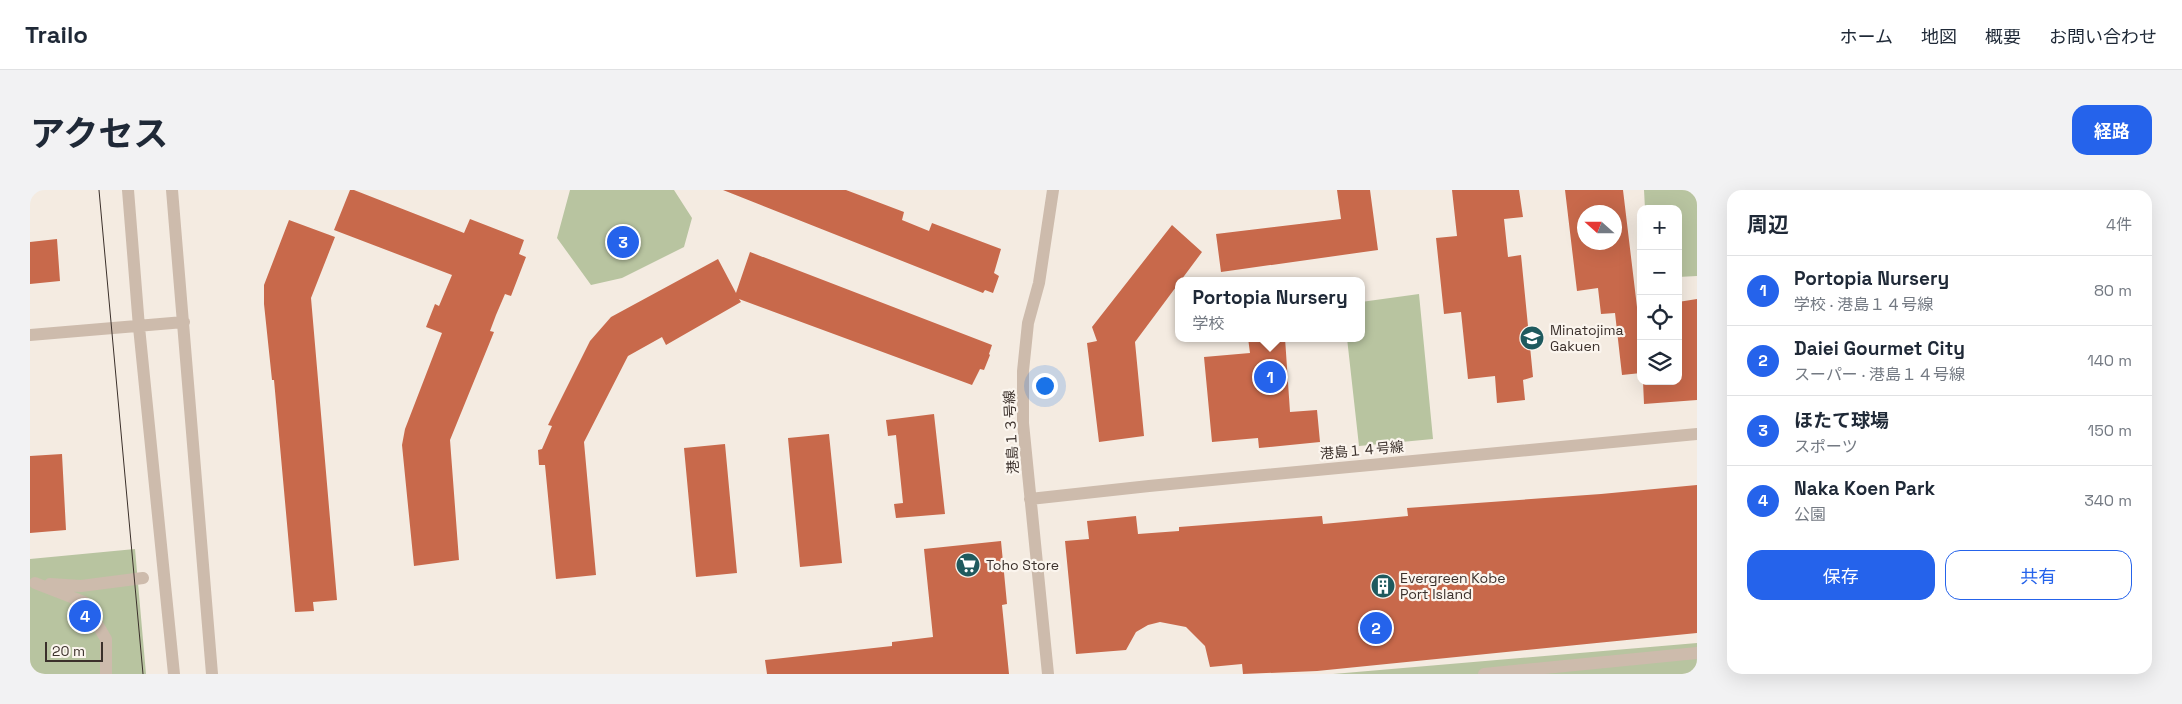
<!DOCTYPE html>
<html lang="ja">
<meta charset="utf-8">
<style>
body{margin:0;font-family:"Space Grotesk","Noto Sans JP",sans-serif;background:#f2f2f3;color:#1f2937}
.controls{position:absolute;right:15px;top:15px;display:grid;overflow:hidden;border-radius:10px;box-shadow:0 5px 20px #0002}
.controls button{width:45px;height:45px;display:grid;place-items:center;padding:0;border:0;border-bottom:1px solid #e0e1e3;background:#fff;color:#1f2937;font:25px sans-serif}
.compass{position:absolute;left:1547px;top:15px;width:45px;height:45px;border-radius:50%;background:#fff;box-shadow:0 5px 20px #0002;rotate:291deg}
.scale{position:absolute;left:15px;bottom:12px;width:58px;box-sizing:border-box;padding-left:5px;border:2px solid #3b302b;border-top:0;font-size:14px;line-height:18px;white-space:nowrap;color:#3b302b;-webkit-text-stroke:4px #fbf5ee;paint-order:stroke}
.you{position:absolute;left:1014px;top:195px;width:18px;height:18px;margin:-12px;border:4px solid #fff;border-radius:50%;background:#1a73e8;box-shadow:0 0 0 8px #1a73e833}
.badge{display:grid;place-items:center;width:32px;height:32px;border-radius:50%;background:#2563eb;color:#fff;font-size:16px;font-weight:700}
.pin{position:absolute;translate:-50% -50%;border:2px solid #fff;box-shadow:0 1px 5px #0006}
.popup{position:absolute;left:1145px;top:87px;width:190px;height:65px;box-sizing:border-box;display:grid;place-content:center;border-radius:10px;background:#fff;filter:drop-shadow(0 1px 4px #0005);font-size:16px;white-space:nowrap;color:#747a83}
.popup b{font-size:19px;color:#1f2937}
.popup::after{content:'';position:absolute;left:50%;top:100%;margin-left:-10px;border:10px solid transparent;border-top-color:#fff}
.list{margin:0;padding:0;list-style:none}
h2{display:flex;justify-content:space-between;align-items:center;height:65px;margin:0;padding:0 20px;font-size:21px}
h2 small{font-size:16px;font-weight:400;color:#747a83}
.list li{display:grid;grid-template-columns:32px 1fr auto;gap:15px;align-items:center;box-sizing:border-box;height:70px;padding:0 20px;border-top:1px solid #e0e1e3}
.list b{display:block;font-size:19px;white-space:nowrap}
.list p{margin:0;font-size:16px;white-space:nowrap;color:#747a83}
.list em{font-size:16px;font-style:normal;color:#747a83}
.actions{display:flex;gap:10px;padding:15px 20px}
.actions a{flex:1;padding:11px 0;border:1px solid #2563eb;border-radius:15px;text-align:center;font-size:18px;color:#2563eb}
.actions .main{background:#2563eb;color:#fff}
.icon{flex:none;width:28px;height:28px;fill:none;stroke:currentColor;stroke-width:2;stroke-linecap:round;stroke-linejoin:round}
.map{position:relative;flex:none;width:1667px;height:484px;overflow:hidden;border-radius:15px}
header{display:flex;align-items:center;gap:30px;box-sizing:border-box;height:70px;padding:0 25px;background:#fff;border-bottom:1px solid #e0e1e3}
header strong{font-size:24px}
nav{display:flex;gap:28px;margin-inline-start:auto;font-size:18px}
.intro{display:flex;align-items:center;justify-content:space-between;box-sizing:border-box;height:120px;padding:0 30px}
h1{margin:0;font-size:35px}
.button{padding:12px 22px;border-radius:15px;background:#2563eb;color:#fff;font-size:18px;font-weight:700}
main{display:flex;gap:30px;padding:0 30px}
aside{flex:1;background:#fff;border-radius:15px;box-shadow:0 5px 20px #0002}
.map>svg:first-child{display:block}
</style>
<header>
<strong>Trailo</strong>
<nav><a>ホーム</a><a>地図</a><a>概要</a><a>お問い合わせ</a></nav>
</header>
<div class="intro"><h1>アクセス</h1><a class="button">経路</a></div>
<main>
<div class="map">
<svg width="1667" height="484" viewBox="0 0 1667 484">
<rect width="100%" height="100%" fill="#f4ebe1"/>
<!-- green -->
<path fill="#b8c4a0" d="M 540,0 L 644,0 L 662,28 L 654,57 L 592,88 L 561,95 L 527,48 Z
M 1614,0 L 1667,0 L 1667,86 L 1648,87 L 1648,19 L 1615,19 Z
M 1389,104 L 1403,249 L 1329,256 L 1317,148 L 1331,148 L 1331,112 Z
M 105,359 L 116,484 L 0,484 L 0,369 Z
M 1667,453 L 1667,484 L 1303,484 Z"/>
<!-- building -->
<path fill="#c8694b" fill-rule="evenodd" d="M 320,0 L 324,0 L 434,43 L 440,29 L 494,50 L 489,64 L 496,67 L 481,106 L 475,104 L 466,125 L 460,141 L 464,142 L 420,250 L 429,370 L 384,376 L 372,255 L 375,239 L 412,143 L 396,137 L 405,114 L 409,116 L 422,85 L 304,40 Z
M 693,0 L 816,0 L 874,22 L 872,30 L 899,41 L 902,33 L 971,59 L 964,83 L 969,86 L 963,103 L 955,100 L 953,103 Z
M 1307,0 L 1340,0 L 1348,60 L 1191,82 L 1186,44 L 1311,29 Z
M 1422,0 L 1489,0 L 1493,27 L 1474,29 L 1478,67 L 1491,65 L 1503,187 L 1493,190 L 1495,210 L 1467,213 L 1465,186 L 1438,189 L 1431,122 L 1414,124 L 1406,48 L 1427,46 Z
M 1535,0 L 1593,0 L 1607,117 L 1611,117 L 1611,183 L 1592,185 L 1585,123 L 1571,124 L 1568,98 L 1547,101 ZM 1554,22 L 1584,22 L 1584,52 L 1554,52 Z
M 259,30 L 305,47 L 281,108 L 307,410 L 283,412 L 284,421 L 265,422 L 244,190 L 242,190 L 234,114 L 234,95 Z
M 1142,35 L 1172,62 L 1105,152 L 1114,246 L 1069,252 L 1057,153 L 1067,151 L 1062,137 Z
M 27,49 L 30,91 L 0,94 L 0,52 Z
M 720,62 L 962,155 L 959,164 L 960,165 L 954,180 L 950,179 L 942,195 L 709,109 L 711,112 L 636,155 L 632,147 L 598,166 L 554,252 L 566,385 L 526,389 L 515,275 L 509,275 L 508,260 L 512,259 L 522,236 L 518,235 L 560,151 L 581,127 L 688,69 L 706,103 Z
M 1667,109 L 1667,210 L 1614,214 L 1613,191 L 1648,191 L 1648,112 Z
M 1218,148 L 1255,148 L 1260,222 L 1287,220 L 1290,252 L 1229,258 L 1228,248 L 1182,252 L 1174,167 L 1220,163 Z
M 904,224 L 915,324 L 866,328 L 864,314 L 873,313 L 866,245 L 858,246 L 856,230 Z
M 799,244 L 812,373 L 770,377 L 758,248 Z
M 695,254 L 707,383 L 666,387 L 654,258 Z
M 32,264 L 36,340 L 0,343 L 0,266 Z
M 1667,295 L 1667,443 L 1287,481 L 1213,484 L 1212,474 L 1180,477 L 1175,456 L 1156,437 L 1130,432 L 1118,435 L 1106,442 L 1096,460 L 1046,464 L 1035,351 L 1059,349 L 1057,331 L 1106,326 L 1108,344 L 1149,341 L 1149,337 L 1292,326 L 1293,334 L 1378,326 L 1377,318 L 1571,304 Z
M 971,351 L 977,414 L 972,415 L 979,484 L 737,484 L 735,470 L 862,456 L 862,452 L 903,447 L 894,359 Z"/>
<g fill="none" stroke-linecap="round" stroke-linejoin="round">
<!-- minor -->
<path stroke="#cdbbac" stroke-width="12" d="M 98,0 L 109,137 L 144,484
M 142,0 L 182,484
M 0,145 L 154,132
M 1000,309 L 1119,296 L 1667,244
M 5,393 L 54,412 L 76,449 L 76,484
M 20,394 L 51,396 L 113,388
M 1018,484 L 993,233 L 993,181 L 998,133 L 1009,93 L 1023,0
M 1454,484 L 1667,463"/>
<!-- tram -->
<path stroke="#3b302b" stroke-width="1" d="M 69,0 L 113,484"/>
</g>
<!-- icons -->
<defs>
<symbol id="school-disc" viewBox="-11 -11 22 22"><circle r="9.5" fill="#1f5a5e" stroke="#fbf5ee"/><path d="M0-5L7-2L0 1L-7-2ZM-4 1L0 2.5L4 1V4Q0 6-4 4Z" fill="#fff"/></symbol>
<symbol id="supermarket-disc" viewBox="-11 -11 22 22"><circle r="9.5" fill="#1f5a5e" stroke="#fbf5ee"/><path d="M-6-5.5h2.5l.6 2H6L4.5 2H-2.5L-4.4-4H-6ZM-1.5 3.2a1.3 1.3 0 1 0 .1 0ZM3 3.2a1.3 1.3 0 1 0 .1 0Z" fill="#fff"/></symbol>
<symbol id="building-disc" viewBox="-11 -11 22 22"><circle r="9.5" fill="#1f5a5e" stroke="#fbf5ee"/><path d="M-4-6H4V6H1V3H-1V6H-4ZM-2.5-4.3h1.7v1.8h-1.7ZM.8-4.3h1.7v1.8H.8ZM-2.5-1h1.7V.8h-1.7ZM.8-1h1.7V.8H.8Z" fill="#fff"/></symbol>
</defs>
<g fill-rule="evenodd">
<use href="#school-disc" x="1488" y="134" width="28" height="28"/>
<use href="#supermarket-disc" x="924" y="361" width="28" height="28"/>
<use href="#building-disc" x="1339" y="382" width="28" height="28"/>
</g>
<g text-anchor="middle" stroke-width="4.5" stroke-linejoin="round" paint-order="stroke">
<!-- poi labels -->
<g font-size="14" fill="#3b302b" stroke="#fbf5ee" text-anchor="start">
<text x="1520" y="145">Minatojima<tspan x="1520" dy="16">Gakuen</tspan></text>
<text x="956" y="380">Toho Store</text>
<text x="1370" y="393">Evergreen Kobe<tspan x="1370" dy="16">Port Island</tspan></text>
</g>
<!-- street labels -->
<g font-size="14" fill="#3b302b" stroke="#fbf5ee">
<text transform="translate(981 242) rotate(-93)" y="5">港島１３号線</text>
<text transform="translate(1332 260) rotate(-5)" y="5">港島１４号線</text>
</g>
</g>
</svg>
<div class="controls">
<button>+</button>
<button>−</button>
<button><svg class="icon" aria-label="locate" viewBox="0 0 24 24"><circle cx="12" cy="12" r="6"/><path d="M12 2v4M12 18v4M2 12h4M18 12h4"/></svg></button>
<button><svg class="icon" aria-label="layers" viewBox="0 0 24 24"><path d="M12 4l9 5-9 5-9-5zM3 14l9 5 9-5"/></svg></button>
</div>
<svg class="compass" viewBox="-18 -18 36 36"><path d="M0-13l5 13h-10z" fill="#e53935"/><path d="M0 13l5-13h-10z" fill="#747a83"/></svg>
<div class="scale">20 m</div>
<div class="you"></div>
<div class="pin badge" style="left:1240px;top:187px">1</div>
<div class="popup"><b>Portopia Nursery</b>学校</div>
<div class="pin badge" style="left:1346px;top:438px">2</div>
<div class="pin badge" style="left:593px;top:52px">3</div>
<div class="pin badge" style="left:55px;top:426px">4</div>
</div>
<aside>
<h2>周辺<small>4件</small></h2>
<ul class="list">
<li><span class="badge">1</span><div><b>Portopia Nursery</b><p>学校 · 港島１４号線</p></div><em>80 m</em></li>
<li><span class="badge">2</span><div><b>Daiei Gourmet City</b><p>スーパー · 港島１４号線</p></div><em>140 m</em></li>
<li><span class="badge">3</span><div><b>ほたて球場</b><p>スポーツ</p></div><em>150 m</em></li>
<li><span class="badge">4</span><div><b>Naka Koen Park</b><p>公園</p></div><em>340 m</em></li>
</ul>
<div class="actions"><a class="main">保存</a><a>共有</a></div>
</aside>
</main>
